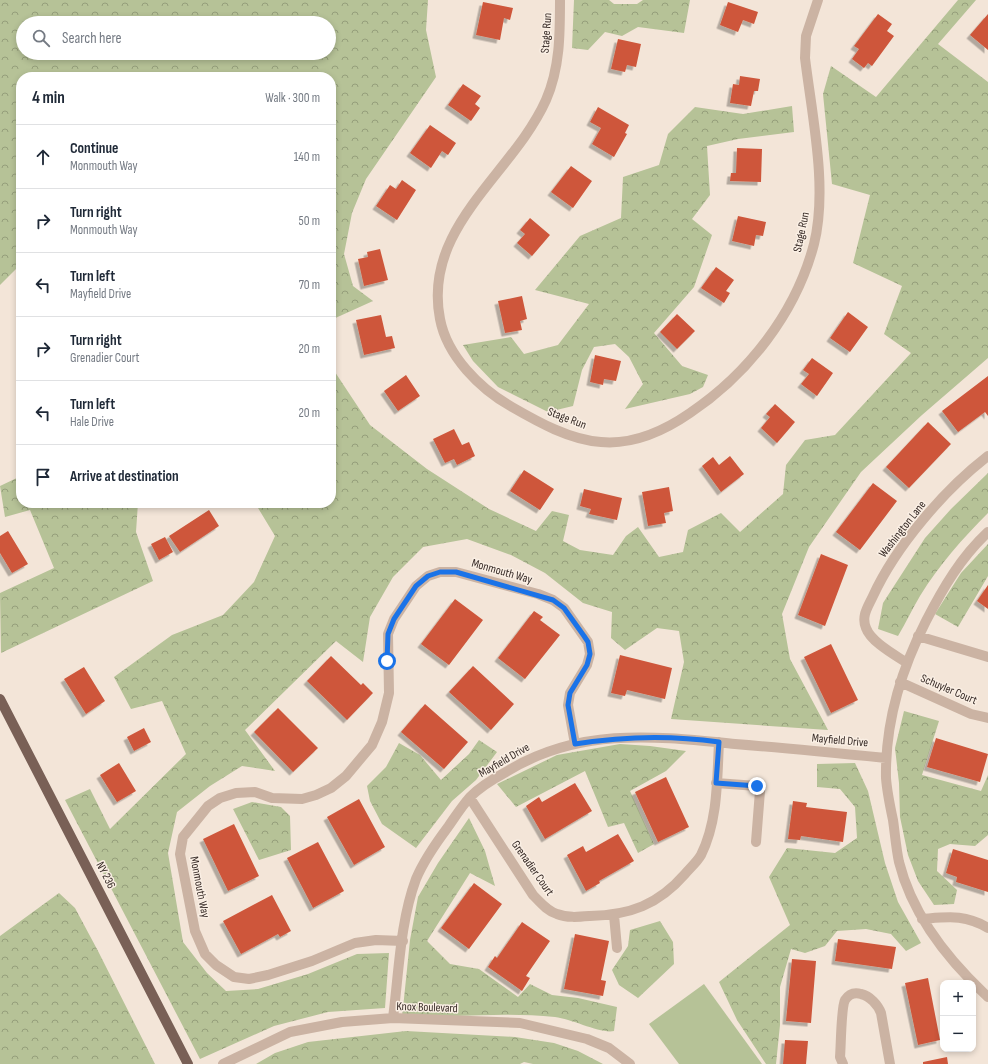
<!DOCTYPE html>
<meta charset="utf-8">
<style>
body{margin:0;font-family:"Sofia Sans Condensed",sans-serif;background:#f2f2f3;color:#1f2937}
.controls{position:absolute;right:12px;bottom:12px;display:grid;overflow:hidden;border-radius:8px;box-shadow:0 2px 6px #0003}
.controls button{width:36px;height:36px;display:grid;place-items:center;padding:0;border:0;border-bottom:1px solid #e0e1e3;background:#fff;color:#1f2937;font:20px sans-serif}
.stop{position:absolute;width:12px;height:12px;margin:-9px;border:3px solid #1a73e8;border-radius:50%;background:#fff}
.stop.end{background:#1a73e8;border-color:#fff;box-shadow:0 1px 4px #0008}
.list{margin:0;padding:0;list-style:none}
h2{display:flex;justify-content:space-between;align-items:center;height:52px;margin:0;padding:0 16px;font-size:17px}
h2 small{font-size:13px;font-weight:400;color:#747a83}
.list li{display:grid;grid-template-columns:26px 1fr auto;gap:12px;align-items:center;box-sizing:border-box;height:64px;padding:0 16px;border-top:1px solid #e0e1e3}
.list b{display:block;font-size:15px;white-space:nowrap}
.list p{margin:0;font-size:13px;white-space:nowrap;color:#747a83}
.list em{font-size:13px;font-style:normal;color:#747a83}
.icon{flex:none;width:22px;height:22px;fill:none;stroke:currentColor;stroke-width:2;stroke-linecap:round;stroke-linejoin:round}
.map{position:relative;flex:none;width:988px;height:1064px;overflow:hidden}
.search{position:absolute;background:#fff;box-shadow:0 2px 6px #0003;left:16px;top:16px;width:320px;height:44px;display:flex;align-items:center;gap:10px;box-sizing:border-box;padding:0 14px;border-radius:22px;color:#747a83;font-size:15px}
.panel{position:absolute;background:#fff;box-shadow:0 2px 6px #0003;left:16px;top:72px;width:320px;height:436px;border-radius:16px}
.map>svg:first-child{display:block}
</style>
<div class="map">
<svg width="988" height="1064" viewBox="0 0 988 1064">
<defs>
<pattern id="forest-crowns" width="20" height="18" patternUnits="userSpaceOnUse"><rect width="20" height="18" fill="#b6c297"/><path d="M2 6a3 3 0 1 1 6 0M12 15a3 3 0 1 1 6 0" fill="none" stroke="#959e7b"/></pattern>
<filter id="shadow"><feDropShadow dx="-3.5" dy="3.5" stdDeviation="0" flood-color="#0004"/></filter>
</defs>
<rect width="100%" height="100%" fill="#f3e5d8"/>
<!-- forest -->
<path fill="url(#forest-crowns)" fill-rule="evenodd" d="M 0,0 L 428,0 L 426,30 L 436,77 L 366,179 L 352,213 L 344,254 L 353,286 L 373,301 L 331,320 L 331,77 L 21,77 L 21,264 L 0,285 ZM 23,23 L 329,23 L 329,53 L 23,53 Z
M 574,0 L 609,0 L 614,4 L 637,4 L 643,0 L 690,0 L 684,33 L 638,27 L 622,36 L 605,32 L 588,50 L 572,48 Z
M 958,0 L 976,0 L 938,44 L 988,82 L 988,358 L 922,415 L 861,472 L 809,547 L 782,614 L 790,659 L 828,730 L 671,719 L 684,662 L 679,631 L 657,628 L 625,650 L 611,638 L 612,612 L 583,603 L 545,573 L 511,555 L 467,539 L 423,547 L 393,577 L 370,617 L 363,662 L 336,641 L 245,730 L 275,771 L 242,766 L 210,786 L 177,812 L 168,853 L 183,942 L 207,973 L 226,991 L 258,989 L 308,974 L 357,954 L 389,953 L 385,1008 L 328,1012 L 274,1026 L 200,1059 L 65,800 L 90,789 L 110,829 L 186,754 L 162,701 L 131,709 L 114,677 L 172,635 L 223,615 L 254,582 L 275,536 L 255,503 L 331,503 L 331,366 L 370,425 L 427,469 L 489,509 L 536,531 L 552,511 L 569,515 L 563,541 L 580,550 L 613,555 L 626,536 L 638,527 L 659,557 L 683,552 L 688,530 L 721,513 L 740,532 L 783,494 L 786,465 L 805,440 L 835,435 L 911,353 L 884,334 L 902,286 L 853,263 L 870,195 L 832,184 L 823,94 L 831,66 L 876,97 Z
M 792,106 L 794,132 L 738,139 L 707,146 L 710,195 L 692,219 L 712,235 L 694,287 L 654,333 L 682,366 L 708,375 L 703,387 L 690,394 L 625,409 L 643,384 L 629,357 L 615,344 L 594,347 L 582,370 L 573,406 L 548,412 L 498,387 L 473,361 L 463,345 L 511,337 L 524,354 L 558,345 L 589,304 L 535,290 L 580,236 L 621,218 L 623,177 L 659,165 L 668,134 L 695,107 L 743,114 Z
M 988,473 L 988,513 C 963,538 939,565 920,596 C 912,609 906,623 898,636 L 878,629 L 883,603 L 925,538 L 951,509 Z
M 21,476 L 21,503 L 138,503 L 136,532 L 153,581 L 1,653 L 0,593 L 54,568 L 30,510 L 5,517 L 0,486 Z
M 988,544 L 988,576 L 958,627 L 935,614 L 961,573 Z
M 904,711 L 939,721 L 922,775 L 981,791 L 988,775 L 988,835 L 975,846 L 950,844 L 938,849 L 937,871 L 957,890 L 954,904 L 934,905 L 918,881 L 908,855 L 900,817 L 899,783 L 895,748 Z
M 479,740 L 497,752 L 476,780 L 452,801 L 416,848 L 382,824 L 370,801 L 367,786 L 386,767 L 399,743 L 420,755 L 441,780 L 469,754 Z
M 620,744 L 650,746 L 686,751 L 666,771 L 630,791 L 654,844 L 638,853 L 624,823 L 608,827 L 585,771 L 516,807 L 497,784 L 557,755 Z
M 855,763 L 868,791 L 885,863 L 898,902 L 921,943 L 906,951 L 891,934 L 866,929 L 837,931 L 825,946 L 805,953 L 791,949 L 780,987 L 780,1025 L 776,1064 L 766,1064 L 737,1020 L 719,982 L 790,925 L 769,877 L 787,848 L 835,853 L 857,838 L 855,807 L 840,789 L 817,787 L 817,764 Z
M 252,802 L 281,807 L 290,816 L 291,850 L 259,860 L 233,809 Z
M 469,818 L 485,851 L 495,886 L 470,873 L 427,941 L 450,964 L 479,969 L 518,997 L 530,984 L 552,995 L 578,998 L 617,1007 L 614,1031 C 601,1034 572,1019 555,1017 C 505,1012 453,1017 402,1018 L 410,940 L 418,897 L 438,863 Z
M 59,893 L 75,908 L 98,951 L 155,1064 L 0,1064 L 0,936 Z
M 660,921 L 673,942 L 674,964 L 638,998 L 619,985 L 612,970 L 628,946 L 630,930 Z
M 406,1031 L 515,1037 L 554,1043 L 578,1051 L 603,1064 L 533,1064 L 524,1062 L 520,1064 L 256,1064 L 275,1053 L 308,1042 Z"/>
<!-- pitch -->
<path fill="#b6c297" d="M 704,984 L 762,1064 L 679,1064 L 649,1024 Z"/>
<!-- building -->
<path fill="#ce573b" filter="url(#shadow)" d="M 483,2 L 513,8 L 510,20 L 504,18 L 500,40 L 476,35 Z
M 728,2 L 758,12 L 754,24 L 743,20 L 738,32 L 720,25 Z
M 878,14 L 892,24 L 887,31 L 894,36 L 872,66 L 868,63 L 864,68 L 852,59 L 859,49 L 854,46 Z
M 988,14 L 988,50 L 970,35 Z
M 618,39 L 641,44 L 636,67 L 627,65 L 625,72 L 611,69 Z
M 740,76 L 760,79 L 758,91 L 754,91 L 751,106 L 730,103 L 733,84 L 739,85 Z
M 463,84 L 481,96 L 475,104 L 480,108 L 471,121 L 448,105 Z
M 598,107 L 629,125 L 625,133 L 627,134 L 614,157 L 592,144 L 601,128 L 590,122 Z
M 430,125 L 456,143 L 448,155 L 442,151 L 431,168 L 410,153 Z
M 737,148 L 762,149 L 761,182 L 730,181 L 731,173 L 736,173 Z
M 571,166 L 592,181 L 573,208 L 551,192 Z
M 402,180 L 416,190 L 397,220 L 376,206 L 390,185 L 396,189 Z
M 738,216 L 766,222 L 763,236 L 756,235 L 754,246 L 732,241 Z
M 530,218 L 550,235 L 532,256 L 517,243 L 525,234 L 520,230 Z
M 380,249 L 388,280 L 364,286 L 358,259 L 368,257 L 367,252 Z
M 716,267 L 734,280 L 726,291 L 730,293 L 724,303 L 701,288 Z
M 522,296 L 527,319 L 520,321 L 522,330 L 505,333 L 498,301 Z
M 848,312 L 868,327 L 850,352 L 830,338 Z
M 677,314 L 695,331 L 677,349 L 660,332 Z
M 381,315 L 386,337 L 392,336 L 395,348 L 364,355 L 356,320 Z
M 595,355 L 621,361 L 616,381 L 604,379 L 603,385 L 590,382 Z
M 812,358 L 833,373 L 817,396 L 801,384 L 809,374 L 803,370 Z
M 406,375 L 420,396 L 398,411 L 384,391 Z
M 988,376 L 988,416 L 985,412 L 958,432 L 942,411 Z
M 775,404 L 795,422 L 777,443 L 761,428 L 770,417 L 766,414 Z
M 928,422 L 951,444 L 909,488 L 886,467 Z
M 454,429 L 462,445 L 469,442 L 475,456 L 457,465 L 454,459 L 445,463 L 433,439 Z
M 730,456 L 744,474 L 721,492 L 702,466 L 713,457 L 719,465 Z
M 524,470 L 554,489 L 540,510 L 510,491 Z
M 873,483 L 897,501 L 860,550 L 836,532 Z
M 669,487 L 673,511 L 664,513 L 666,523 L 648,526 L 642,492 Z
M 584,489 L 622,498 L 617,520 L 589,514 L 591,509 L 580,506 Z
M 209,510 L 219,526 L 180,552 L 169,536 Z
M 8,531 L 28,564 L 12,573 L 0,553 L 0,536 Z
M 165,537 L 173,552 L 159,560 L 151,544 Z
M 821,554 L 848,565 L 825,626 L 798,615 Z
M 988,585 L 988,609 L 977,601 Z
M 455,599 L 483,620 L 449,665 L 421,644 Z
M 534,611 L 543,617 L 540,620 L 560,635 L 525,679 L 498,658 Z
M 831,644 L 858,700 L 831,713 L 804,657 Z
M 620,655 L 672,668 L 665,699 L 627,690 L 625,696 L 611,693 Z
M 331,656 L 361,685 L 363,683 L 373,693 L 347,720 L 307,681 Z
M 473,666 L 514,704 L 491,730 L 449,692 Z
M 84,667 L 105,701 L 86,714 L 64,679 Z
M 425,704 L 468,742 L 444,769 L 401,732 Z
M 278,708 L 318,748 L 293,772 L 254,732 Z
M 144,728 L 151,742 L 134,751 L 127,737 Z
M 936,738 L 988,754 L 980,782 L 927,767 Z
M 119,763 L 136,791 L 117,802 L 100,775 Z
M 666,777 L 689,827 L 658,842 L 635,792 Z
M 575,783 L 592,811 L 545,839 L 526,806 L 539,797 L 542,802 Z
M 359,799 L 385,847 L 354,865 L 327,817 Z
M 793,801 L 807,803 L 806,807 L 847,812 L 843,842 L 801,836 L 800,840 L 788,839 Z
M 234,824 L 259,876 L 228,891 L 203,839 Z
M 618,834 L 634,861 L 599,881 L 600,883 L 586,891 L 567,855 L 583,846 L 586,852 Z
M 318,842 L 344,891 L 313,908 L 287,858 Z
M 953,849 L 988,860 L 988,892 L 956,882 L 957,877 L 946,873 Z
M 474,883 L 502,904 L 469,949 L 441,928 Z
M 272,895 L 291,931 L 280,937 L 278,934 L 241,954 L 223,921 Z
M 522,922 L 550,941 L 526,976 L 530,978 L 522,991 L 488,967 L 495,956 L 497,958 Z
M 575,934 L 609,941 L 601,980 L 606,981 L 603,996 L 564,989 Z
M 838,939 L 896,947 L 892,969 L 835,961 Z
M 792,959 L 816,961 L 811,1023 L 786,1021 Z
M 928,978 L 940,1040 L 918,1045 L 905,983 Z
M 785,1040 L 808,1041 L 806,1064 L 783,1064 Z
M 947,1057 L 948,1064 L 923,1064 L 923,1062 Z"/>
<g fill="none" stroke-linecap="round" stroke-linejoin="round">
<!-- minor -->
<path stroke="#cbb3a3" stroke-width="10" d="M 560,0 C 560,34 560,68 546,100 C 513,174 422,227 440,319 C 447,356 480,389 512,407 C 538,422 570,440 601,442 C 634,445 664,431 690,413 C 748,374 796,313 814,244 C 828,188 812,116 805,58 L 806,36 L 818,0
M 988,532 C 961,557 943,588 926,621 C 901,670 885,722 886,778 C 887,792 890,806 893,820 C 895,834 896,848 899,862 C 912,914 949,961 988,997
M 918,636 L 988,657
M 907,663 C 895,655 871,642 866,628 C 861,616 868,607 873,596 C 896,546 944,490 988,456
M 900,682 L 971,714 L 988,718
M 716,783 L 757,786 L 760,791 L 756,842
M 470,798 L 533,895 C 540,902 547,911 557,914 C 567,918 578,917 590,916 C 630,915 658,905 685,874 C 690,868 697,862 701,855 C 718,821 717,780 719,742
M 614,915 L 617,948
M 922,919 C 948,917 965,914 988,928
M 403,941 L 376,940 L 355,943 L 312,961 L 268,975 L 249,979 L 234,977 L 216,965 L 205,954 L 195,931 L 180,854 L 183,837 L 208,806 L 220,798 L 236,793 L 255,792 L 272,798 L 302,799 L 316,795 L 331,788 L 346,776 L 372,745 L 382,722 L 389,693 L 388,634 L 394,619 L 416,586 L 428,576 L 440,572 L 456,572 L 538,594 L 553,600 L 564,608 L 588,642 L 590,654 L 587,665 L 570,693 L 568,705 L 575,744
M 393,1018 C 399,972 400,922 416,879 C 424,860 436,843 448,827 C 455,817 462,806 470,797 C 480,787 493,779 506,772 C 579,727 654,736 735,744 C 786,748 836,753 886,758
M 223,1064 L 290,1032 L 342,1022 L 393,1018 L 520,1023 L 587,1039 L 609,1048 L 630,1064
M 843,1064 L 840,1057 C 841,1047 841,1007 845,1000 C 849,994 854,992 861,994 C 870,996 878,1005 881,1013 L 890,1064"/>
<!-- major -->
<path stroke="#796056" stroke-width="10" d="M 0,699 L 188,1064"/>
</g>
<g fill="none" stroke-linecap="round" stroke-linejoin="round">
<!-- route -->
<path stroke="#1a73e8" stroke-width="5" d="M 387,661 L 388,634 L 394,619 L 416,586 L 428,576 L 440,572 L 456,572 L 553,600 L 564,608 L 584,636 L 588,642 L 590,654 L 587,665 L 570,693 L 568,705 L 575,744 C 624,736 671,735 719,742 L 716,783 L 757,786"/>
</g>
<g text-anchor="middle" stroke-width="3" stroke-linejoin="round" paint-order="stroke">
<!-- street labels -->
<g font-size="12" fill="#362a26" stroke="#faefe4">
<text transform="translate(546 33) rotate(-86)" y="4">Stage Run</text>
<text transform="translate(801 232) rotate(-78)" y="4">Stage Run</text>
<text transform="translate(567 418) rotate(21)" y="4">Stage Run</text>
<text transform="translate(902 529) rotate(-52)" y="4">Washington Lane</text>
<text transform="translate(502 571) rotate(16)" y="4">Monmouth Way</text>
<text transform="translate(949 689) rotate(23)" y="4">Schuyler Court</text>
<text transform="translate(840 740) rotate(5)" y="4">Mayfield Drive</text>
<text transform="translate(504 760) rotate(-30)" y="4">Mayfield Drive</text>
<text transform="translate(533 868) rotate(55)" y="4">Grenadier Court</text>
<text transform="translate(106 875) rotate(63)" y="4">NY 236</text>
<text transform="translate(200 887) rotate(79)" y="4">Monmouth Way</text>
<text transform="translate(427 1007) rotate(2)" y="4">Knox Boulevard</text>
</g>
</g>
</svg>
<div class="controls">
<button>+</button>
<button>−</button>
</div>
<div class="stop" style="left:387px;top:661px"></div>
<div class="stop end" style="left:757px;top:786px"></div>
<div class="search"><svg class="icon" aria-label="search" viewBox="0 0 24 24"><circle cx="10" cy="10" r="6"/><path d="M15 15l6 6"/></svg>Search here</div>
<section class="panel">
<h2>4 min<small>Walk · 300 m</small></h2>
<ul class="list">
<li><svg class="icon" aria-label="ahead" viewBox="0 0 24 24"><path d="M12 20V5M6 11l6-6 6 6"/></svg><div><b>Continue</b><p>Monmouth Way</p></div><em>140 m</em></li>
<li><svg class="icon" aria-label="right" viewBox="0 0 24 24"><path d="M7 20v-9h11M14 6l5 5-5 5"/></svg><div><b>Turn right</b><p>Monmouth Way</p></div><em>50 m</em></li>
<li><svg class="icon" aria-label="left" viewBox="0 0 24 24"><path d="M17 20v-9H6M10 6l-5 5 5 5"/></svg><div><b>Turn left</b><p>Mayfield Drive</p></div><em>70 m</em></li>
<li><svg class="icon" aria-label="right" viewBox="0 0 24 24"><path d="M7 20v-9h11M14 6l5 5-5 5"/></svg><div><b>Turn right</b><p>Grenadier Court</p></div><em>20 m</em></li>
<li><svg class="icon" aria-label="left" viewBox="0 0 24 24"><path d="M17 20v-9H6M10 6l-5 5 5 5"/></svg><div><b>Turn left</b><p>Hale Drive</p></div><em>20 m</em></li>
<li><svg class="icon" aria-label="arrive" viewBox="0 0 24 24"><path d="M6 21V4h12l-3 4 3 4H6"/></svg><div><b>Arrive at destination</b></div></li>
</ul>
</section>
</div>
